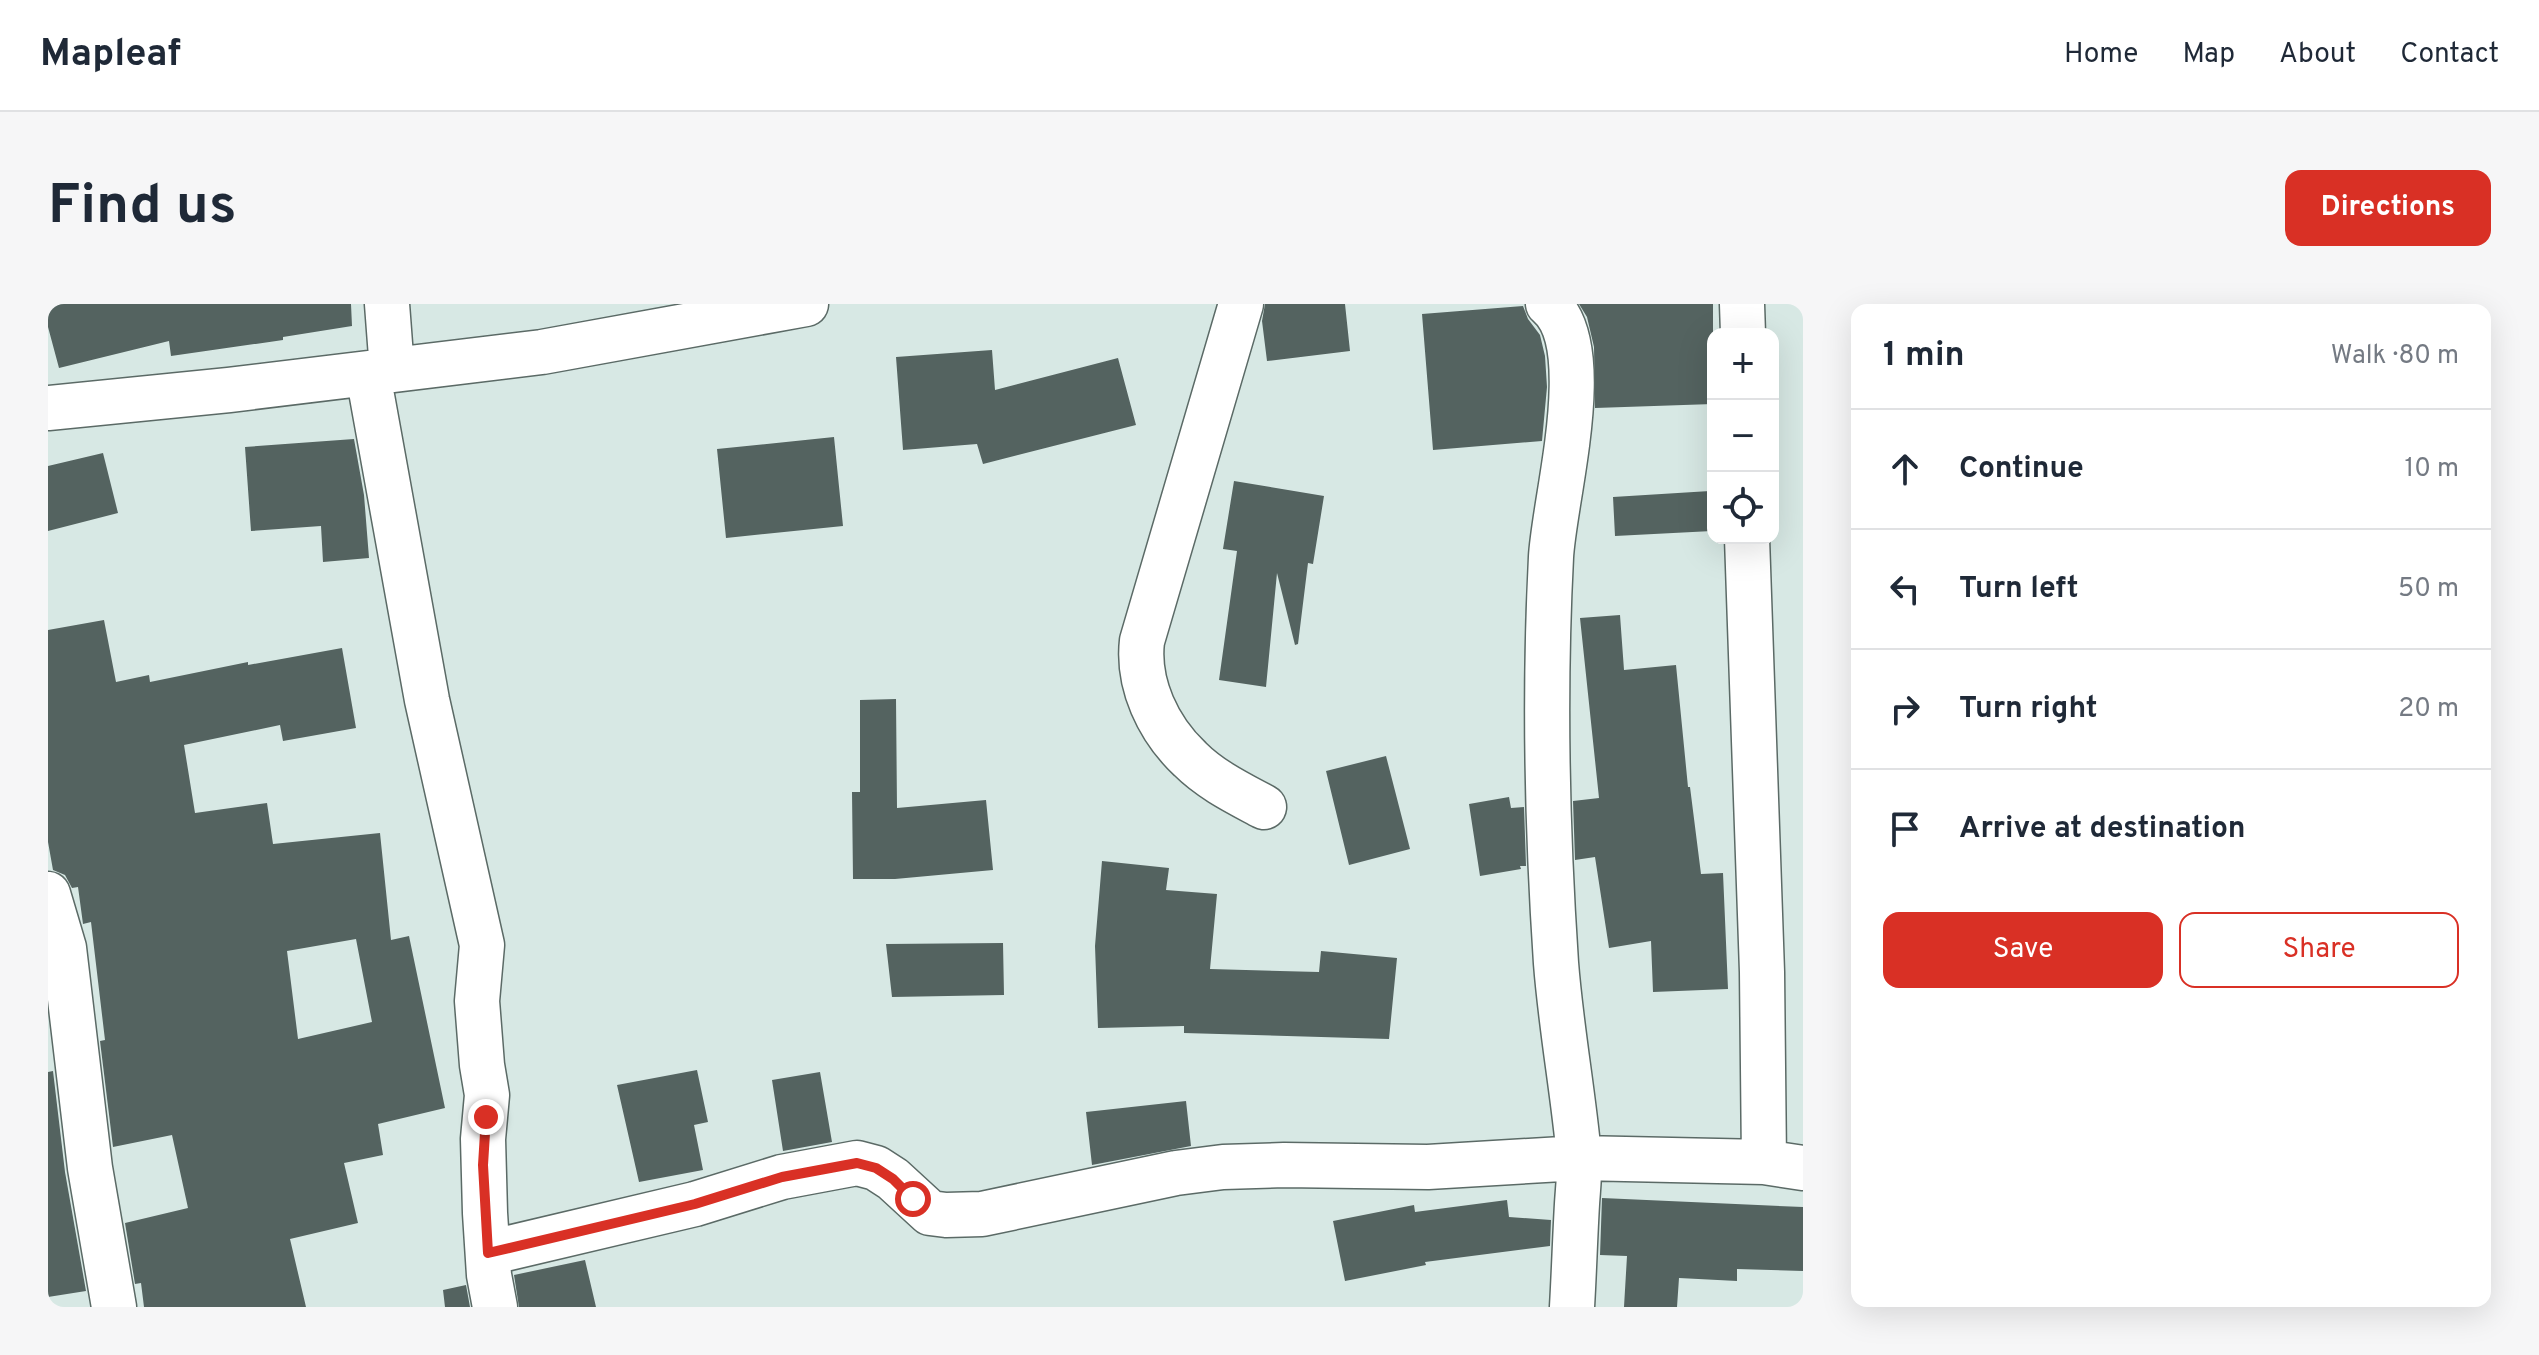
<!DOCTYPE html>
<meta charset="utf-8">
<style>
body{margin:0;font-family:Overpass,sans-serif;background:#f6f6f7;color:#1f2937}
.controls{position:absolute;right:24px;top:24px;display:grid;overflow:hidden;border-radius:16px;box-shadow:0 8px 32px #0002}
.controls button{width:72px;height:72px;display:grid;place-items:center;padding:0;border:0;border-bottom:2px solid #e0e1e3;background:#fff;color:#1f2937;font:40px sans-serif}
.stop{position:absolute;width:24px;height:24px;margin:-18px;border:6px solid #d93025;border-radius:50%;background:#fff}
.stop.end{background:#d93025;border-color:#fff;box-shadow:0 2px 8px #0008}
.list{margin:0;padding:0;list-style:none}
h2{display:flex;justify-content:space-between;align-items:center;height:104px;margin:0;padding:0 32px;font-size:34px}
h2 small{font-size:26px;font-weight:400;color:#747a83}
.list li{display:grid;grid-template-columns:52px 1fr auto;gap:24px;align-items:center;box-sizing:border-box;height:120px;padding:0 32px;border-top:2px solid #e0e1e3}
.list b{display:block;font-size:30px;white-space:nowrap}
.list em{font-size:26px;font-style:normal;color:#747a83}
.actions{display:flex;gap:16px;padding:24px 32px}
.actions a{flex:1;padding:18px 0;border:2px solid #d93025;border-radius:16px;text-align:center;font-size:28px;color:#d93025}
.actions .main{background:#d93025;color:#fff}
.icon{flex:none;width:44px;height:44px;fill:none;stroke:currentColor;stroke-width:2;stroke-linecap:round;stroke-linejoin:round}
.map{position:relative;flex:none;width:1755px;height:1003px;overflow:hidden;border-radius:16px}
header{display:flex;align-items:center;gap:48px;box-sizing:border-box;height:112px;padding:0 40px;background:#fff;border-bottom:2px solid #e0e1e3}
header strong{font-size:38px}
nav{display:flex;gap:44px;margin-inline-start:auto;font-size:28px}
.intro{display:flex;align-items:center;justify-content:space-between;box-sizing:border-box;height:192px;padding:0 48px}
h1{margin:0;font-size:56px}
.button{padding:20px 36px;border-radius:16px;background:#d93025;color:#fff;font-size:28px;font-weight:700}
main{display:flex;gap:48px;padding:0 48px}
aside{flex:1;background:#fff;border-radius:16px;box-shadow:0 8px 32px #0002}
.map>svg:first-child{display:block}
</style>
<header>
<strong>Mapleaf</strong>
<nav><a>Home</a><a>Map</a><a>About</a><a>Contact</a></nav>
</header>
<div class="intro"><h1>Find us</h1><a class="button">Directions</a></div>
<main>
<div class="map">
<svg width="1755" height="1003" viewBox="0 0 1755 1003">
<rect width="100%" height="100%" fill="#d7e8e4"/>
<!-- building -->
<path fill="#546360" fill-rule="evenodd" d="M 0,0 L 303,0 L 304,22 L 235,33 L 235,36 L 123,52 L 121,37 L 11,64 L 0,23 Z
M 1217,0 L 1297,0 L 1302,47 L 1219,57 L 1214,17 Z
M 1531,0 L 1665,0 L 1665,100 L 1547,104 L 1546,43 L 1539,13 Z
M 1475,2 L 1480,15 L 1492,31 L 1497,52 L 1499,83 L 1494,137 L 1385,146 L 1374,10 Z
M 944,46 L 947,86 L 1070,54 L 1088,121 L 935,160 L 929,140 L 855,146 L 848,53 Z
M 786,133 L 795,222 L 678,234 L 669,145 Z
M 306,135 L 316,191 L 321,254 L 275,258 L 273,222 L 203,227 L 197,143 Z
M 55,149 L 70,209 L 0,227 L 0,162 Z
M 1186,177 L 1276,192 L 1265,260 L 1260,259 L 1250,340 L 1247,341 L 1229,269 L 1218,383 L 1171,376 L 1189,247 L 1175,245 Z
M 1662,187 L 1664,227 L 1567,232 L 1565,193 Z
M 1572,311 L 1576,366 L 1628,361 L 1640,483 L 1642,483 L 1653,570 L 1675,569 L 1680,685 L 1605,688 L 1603,637 L 1561,644 L 1547,553 L 1527,556 L 1525,497 L 1551,494 L 1532,314 Z
M 56,316 L 68,378 L 101,371 L 102,378 L 200,358 L 200,361 L 294,344 L 308,424 L 235,437 L 232,421 L 136,441 L 147,509 L 219,499 L 225,540 L 332,529 L 343,636 L 361,632 L 397,804 L 330,820 L 335,851 L 296,859 L 310,919 L 242,935 L 258,1003 L 96,1003 L 93,979 L 87,980 L 77,919 L 140,904 L 124,831 L 65,843 L 52,737 L 57,736 L 43,618 L 35,620 L 30,583 L 24,584 L 17,571 L 5,566 L 0,538 L 0,326 ZM 308,635 L 324,718 L 250,735 L 239,647 Z
M 848,395 L 849,504 L 938,496 L 945,566 L 847,575 L 805,575 L 804,488 L 812,488 L 812,396 Z
M 1338,452 L 1362,545 L 1301,561 L 1278,467 Z
M 1461,493 L 1463,504 L 1476,503 L 1478,562 L 1472,562 L 1473,565 L 1432,572 L 1421,500 Z
M 1054,557 L 1121,564 L 1118,586 L 1169,590 L 1162,665 L 1271,668 L 1273,647 L 1349,654 L 1341,735 L 1136,729 L 1136,722 L 1050,724 L 1047,642 Z
M 955,639 L 956,691 L 844,693 L 838,640 Z
M 649,766 L 660,818 L 646,821 L 655,866 L 591,878 L 569,781 Z
M 5,767 L 17,868 L 38,987 L 0,993 L 0,768 Z
M 772,768 L 784,838 L 735,847 L 724,776 Z
M 1138,797 L 1143,842 L 1044,861 L 1038,808 Z
M 1554,894 L 1755,903 L 1755,967 L 1689,965 L 1689,977 L 1631,974 L 1629,1003 L 1576,1003 L 1579,952 L 1552,951 Z
M 1459,896 L 1461,913 L 1503,916 L 1502,942 L 1377,958 L 1378,961 L 1297,977 L 1285,917 L 1366,901 L 1367,908 Z
M 537,956 L 548,1003 L 471,1003 L 466,971 Z
M 418,981 L 422,1003 L 397,1003 L 395,986 Z"/>
<g fill="none" stroke-linecap="round" stroke-linejoin="round">
<defs>
<path id="minor" d="M 339,0 L 344,66
M 1193,0 L 1094,337 C 1089,380 1110,425 1142,455 C 1163,476 1190,489 1216,503
M 1500,0 C 1550,41 1506,195 1503,253 C 1496,388 1499,525 1508,659 C 1513,724 1525,787 1531,852 C 1532,867 1530,884 1529,900 C 1527,934 1526,969 1524,1003
M 1694,0 L 1695,30
M 320,70 L 379,396 L 434,641 L 429,697 L 434,761 L 439,791 L 435,835 L 437,909 L 441,971 L 447,1003
M 0,104 L 181,86 L 494,48 L 758,0
M 1699,234 L 1714,668 L 1716,858
M 0,590 L 16,644 L 42,864 L 66,1003
M 440,949 L 647,900 L 734,873 L 809,859 L 828,864 L 845,875 L 882,909 L 898,911 L 934,910 L 1128,869 L 1175,863 L 1236,861 L 1380,863 L 1531,854 L 1716,858 L 1755,864"/>
</defs>
<!-- minor casing -->
<use href="#minor" stroke="#5b6a66" stroke-width="47"/>
<!-- minor -->
<use href="#minor" stroke="#fff" stroke-width="44"/>
</g>
<g fill="none" stroke-linecap="round" stroke-linejoin="round">
<!-- route -->
<path stroke="#d93025" stroke-width="10" d="M 438,813 L 435,861 L 440,949 L 647,900 L 734,873 L 809,859 L 828,864 L 845,875 L 865,895"/>
</g>
</svg>
<div class="controls">
<button>+</button>
<button>−</button>
<button><svg class="icon" aria-label="locate" viewBox="0 0 24 24"><circle cx="12" cy="12" r="6"/><path d="M12 2v4M12 18v4M2 12h4M18 12h4"/></svg></button>
</div>
<div class="stop" style="left:865px;top:895px"></div>
<div class="stop end" style="left:438px;top:813px"></div>
</div>
<aside>
<h2>1 min<small>Walk · 80 m</small></h2>
<ul class="list">
<li><svg class="icon" aria-label="ahead" viewBox="0 0 24 24"><path d="M12 20V5M6 11l6-6 6 6"/></svg><div><b>Continue</b></div><em>10 m</em></li>
<li><svg class="icon" aria-label="left" viewBox="0 0 24 24"><path d="M17 20v-9H6M10 6l-5 5 5 5"/></svg><div><b>Turn left</b></div><em>50 m</em></li>
<li><svg class="icon" aria-label="right" viewBox="0 0 24 24"><path d="M7 20v-9h11M14 6l5 5-5 5"/></svg><div><b>Turn right</b></div><em>20 m</em></li>
<li><svg class="icon" aria-label="arrive" viewBox="0 0 24 24"><path d="M6 21V4h12l-3 4 3 4H6"/></svg><div><b>Arrive at destination</b></div></li>
</ul>
<div class="actions"><a class="main">Save</a><a>Share</a></div>
</aside>
</main>
